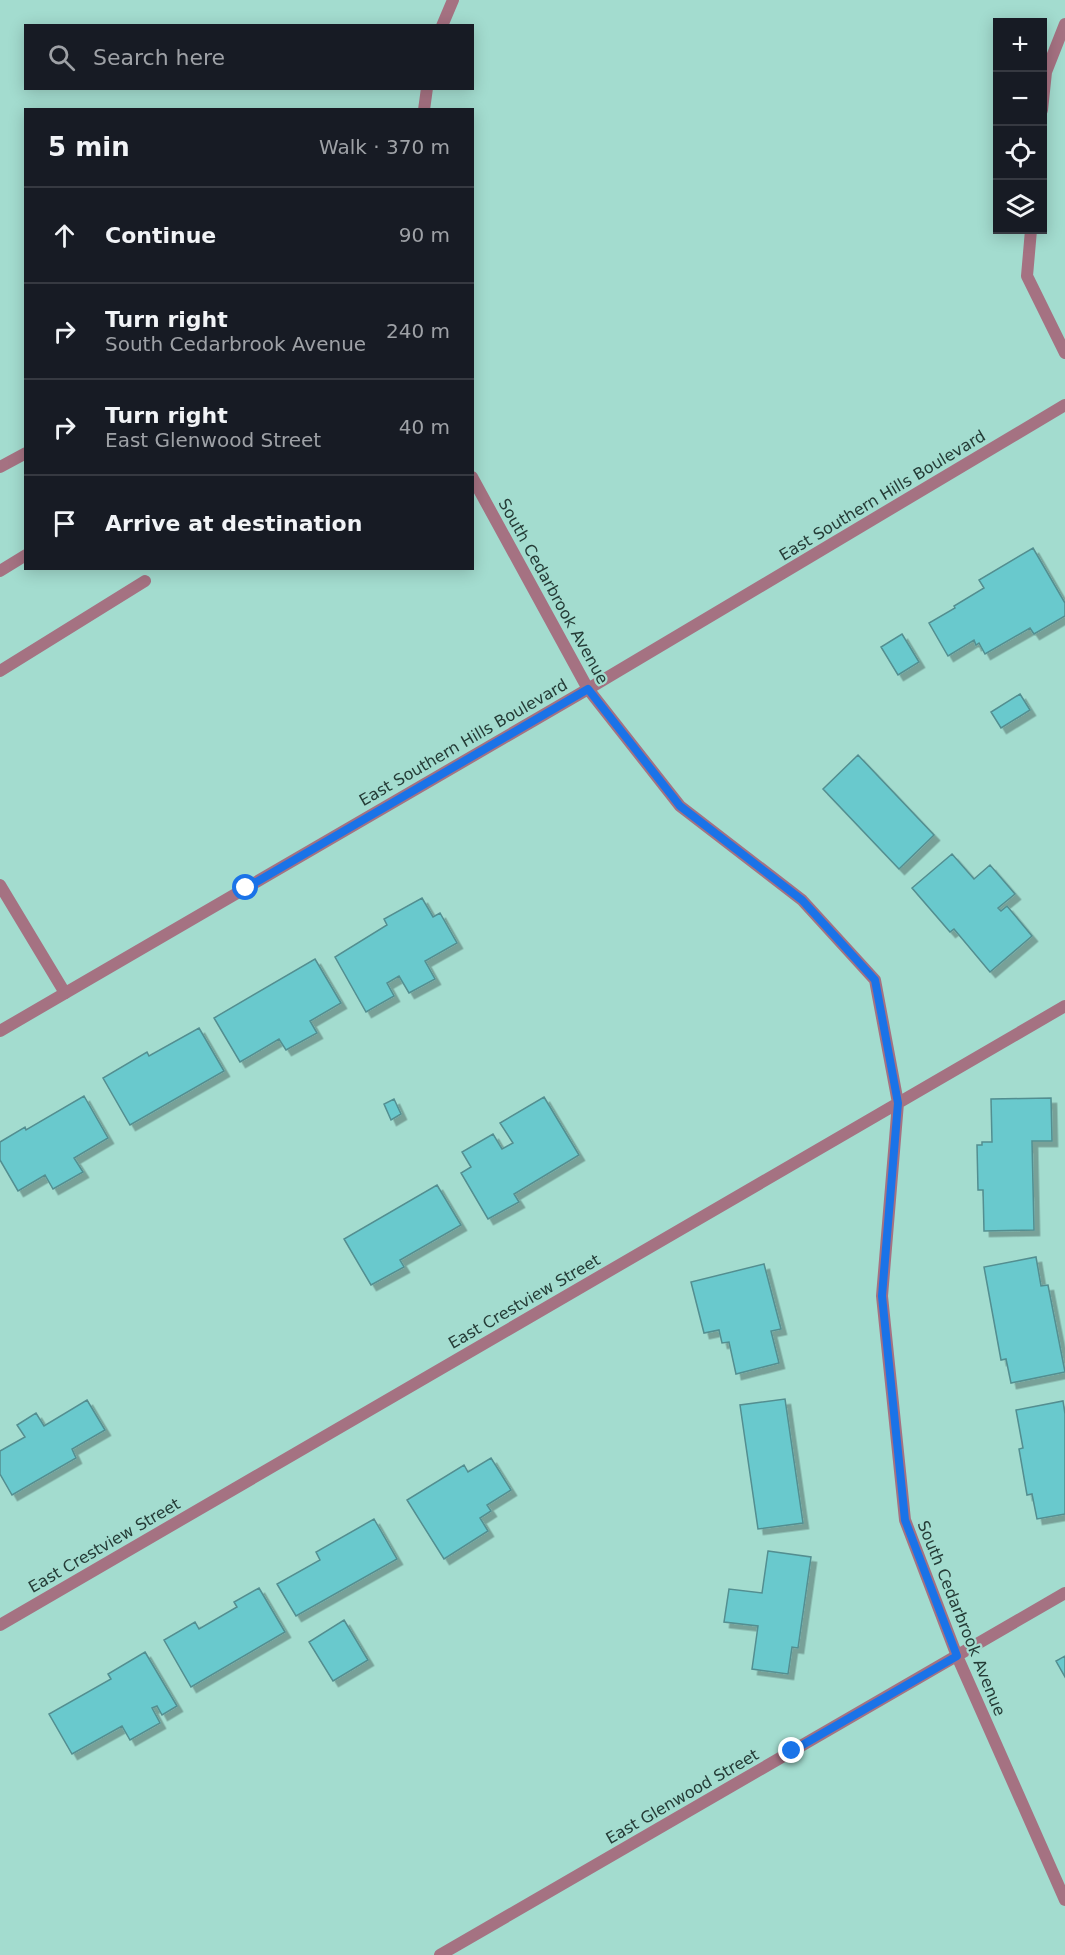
<!DOCTYPE html>
<meta charset="utf-8">
<style>
body{margin:0;font-family:"DejaVu Sans",sans-serif;background:#242831;color:#f1f3f6}
.controls{position:absolute;right:18px;top:18px;display:grid;overflow:hidden;border-radius:0px;box-shadow:0 3px 15px #0003}
.controls button{width:54px;height:54px;display:grid;place-items:center;padding:0;border:0;border-bottom:2px solid #363941;background:#171b24;color:#f1f3f6;font:30px sans-serif}
.stop{position:absolute;width:18px;height:18px;margin:-14px;border:4px solid #1a73e8;border-radius:50%;background:#fff}
.stop.end{background:#1a73e8;border-color:#fff;box-shadow:0 2px 6px #0008}
.list{margin:0;padding:0;list-style:none}
h2{display:flex;justify-content:space-between;align-items:center;height:78px;margin:0;padding:0 24px;font-size:26px}
h2 small{font-size:20px;font-weight:400;color:#9ea1a6}
.list li{display:grid;grid-template-columns:39px 1fr auto;gap:18px;align-items:center;box-sizing:border-box;height:96px;padding:0 24px;border-top:2px solid #363941}
.list b{display:block;font-size:22px;white-space:nowrap}
.list p{margin:0;font-size:20px;white-space:nowrap;color:#9ea1a6}
.list em{font-size:20px;font-style:normal;color:#9ea1a6}
.icon{flex:none;width:33px;height:33px;fill:none;stroke:currentColor;stroke-width:2;stroke-linecap:round;stroke-linejoin:round}
.map{position:relative;flex:none;width:1065px;height:1955px;overflow:hidden}
.search{position:absolute;background:#171b24;box-shadow:0 3px 15px #0003;left:24px;top:24px;width:450px;height:66px;display:flex;align-items:center;gap:15px;box-sizing:border-box;padding:0 21px;border-radius:0px;color:#9ea1a6;font-size:22px}
.panel{position:absolute;background:#171b24;box-shadow:0 3px 15px #0003;left:24px;top:108px;width:450px;height:462px;border-radius:0px}
.map>svg:first-child{display:block}
</style>
<div class="map">
<svg width="1065" height="1955" viewBox="0 0 1065 1955">
<defs>
<filter id="shadow"><feDropShadow dx="5.5" dy="5.5" stdDeviation="0" flood-color="#0004"/></filter>
</defs>
<rect width="100%" height="100%" fill="#a3dccf"/>
<!-- building -->
<path fill="#69c9cd" stroke="#538e90" stroke-width="1.5" filter="url(#shadow)" d="M 1033,548 L 1065,603 L 1065,616 L 1034,634 L 1030,628 L 985,654 L 979,643 L 976,645 L 974,640 L 948,656 L 929,623 L 955,608 L 954,606 L 984,588 L 979,580 Z
M 902,634 L 919,662 L 898,675 L 881,647 Z
M 1020,694 L 1030,710 L 1001,728 L 991,712 Z
M 858,755 L 934,835 L 899,869 L 823,789 Z
M 952,854 L 974,879 L 990,865 L 1015,894 L 998,908 L 1001,911 L 1007,906 L 1032,936 L 990,972 L 954,929 L 950,932 L 912,888 Z
M 422,898 L 433,917 L 440,913 L 457,943 L 425,961 L 435,979 L 409,993 L 399,976 L 387,983 L 394,996 L 366,1012 L 335,957 L 387,925 L 384,919 Z
M 315,959 L 341,1003 L 310,1021 L 317,1033 L 286,1050 L 279,1039 L 240,1062 L 214,1018 Z
M 199,1028 L 224,1071 L 130,1125 L 103,1078 L 147,1052 L 149,1056 Z
M 84,1096 L 108,1138 L 74,1158 L 83,1172 L 53,1189 L 45,1175 L 18,1191 L 0,1160 L 0,1142 L 25,1127 L 26,1130 Z
M 544,1097 L 579,1155 L 514,1194 L 519,1202 L 488,1219 L 461,1173 L 471,1167 L 462,1152 L 493,1134 L 502,1149 L 513,1143 L 500,1123 Z
M 1051,1098 L 1052,1141 L 1032,1141 L 1034,1230 L 984,1231 L 983,1190 L 978,1190 L 977,1145 L 982,1145 L 982,1142 L 992,1142 L 991,1099 Z
M 394,1099 L 401,1114 L 391,1120 L 384,1104 Z
M 437,1185 L 461,1225 L 400,1260 L 404,1267 L 371,1285 L 344,1239 Z
M 1036,1257 L 1041,1286 L 1048,1285 L 1065,1372 L 1011,1383 L 1006,1359 L 1001,1360 L 984,1267 Z
M 764,1264 L 781,1329 L 771,1331 L 779,1363 L 736,1374 L 729,1342 L 722,1343 L 719,1330 L 704,1333 L 691,1282 Z
M 785,1399 L 803,1523 L 758,1529 L 740,1405 Z
M 87,1400 L 105,1430 L 72,1449 L 76,1458 L 12,1495 L 0,1474 L 0,1451 L 25,1437 L 17,1425 L 36,1413 L 44,1426 Z
M 1063,1401 L 1065,1414 L 1065,1514 L 1037,1519 L 1032,1494 L 1027,1495 L 1019,1449 L 1023,1448 L 1016,1410 Z
M 491,1458 L 511,1490 L 487,1505 L 491,1511 L 480,1518 L 488,1531 L 444,1559 L 407,1500 L 464,1465 L 468,1472 Z
M 374,1519 L 397,1559 L 296,1616 L 277,1584 L 320,1560 L 316,1552 Z
M 768,1551 L 811,1557 L 798,1648 L 792,1647 L 788,1674 L 752,1669 L 758,1626 L 724,1622 L 729,1589 L 762,1593 Z
M 259,1588 L 285,1632 L 191,1687 L 164,1640 L 195,1622 L 199,1629 L 237,1607 L 234,1602 Z
M 344,1620 L 368,1660 L 333,1681 L 309,1642 Z
M 145,1652 L 177,1706 L 162,1715 L 157,1706 L 152,1708 L 160,1723 L 130,1740 L 122,1726 L 72,1754 L 49,1714 L 111,1679 L 108,1674 Z
M 1065,1656 L 1065,1677 L 1056,1661 Z"/>
<g fill="none" stroke-linecap="round" stroke-linejoin="round">
<!-- lane -->
<path stroke="#a57282" stroke-width="12" d="M 0,467 L 26,453
M 0,571 L 26,555
M 0,671 L 145,581
M 0,885 L 65,993"/>
<!-- street -->
<path stroke="#a57282" stroke-width="12" d="M 442,26 L 453,0
M 424,110 L 427,88
M 1042,110 L 1046,72 L 1065,24
M 1031,230 L 1027,276 L 1065,353
M 472,477 L 588,689 L 680,806 L 802,900 L 875,980 L 898,1103 L 882,1296 L 905,1520 L 957,1656 L 1065,1900
M 0,1031 L 588,689 L 1065,405
M 0,1625 L 1065,1006
M 440,1955 L 1065,1593"/>
</g>
<g fill="none" stroke-linecap="round" stroke-linejoin="round">
<!-- route -->
<path stroke="#1a73e8" stroke-width="8" d="M 246,888 L 588,689 L 680,806 L 802,900 L 875,980 L 898,1103 L 882,1296 L 905,1520 L 957,1656 L 792,1751"/>
</g>
<g text-anchor="middle" stroke-width="4.5" stroke-linejoin="round" paint-order="stroke">
<!-- street labels -->
<g font-size="16" fill="#253c37" stroke="#a3dccf">
<text transform="translate(882 495) rotate(-31)" y="6">East Southern Hills Boulevard</text>
<text transform="translate(554 591) rotate(61)" y="6">South Cedarbrook Avenue</text>
<text transform="translate(463 742) rotate(-30)" y="6">East Southern Hills Boulevard</text>
<text transform="translate(524 1301) rotate(-30)" y="6">East Crestview Street</text>
<text transform="translate(104 1545) rotate(-30)" y="6">East Crestview Street</text>
<text transform="translate(962 1618) rotate(68)" y="6">South Cedarbrook Avenue</text>
<text transform="translate(682 1796) rotate(-30)" y="6">East Glenwood Street</text>
</g>
</g>
</svg>
<div class="controls">
<button>+</button>
<button>−</button>
<button><svg class="icon" aria-label="locate" viewBox="0 0 24 24"><circle cx="12" cy="12" r="6"/><path d="M12 2v4M12 18v4M2 12h4M18 12h4"/></svg></button>
<button><svg class="icon" aria-label="layers" viewBox="0 0 24 24"><path d="M12 4l9 5-9 5-9-5zM3 14l9 5 9-5"/></svg></button>
</div>
<div class="stop" style="left:246px;top:888px"></div>
<div class="stop end" style="left:792px;top:1751px"></div>
<div class="search"><svg class="icon" aria-label="search" viewBox="0 0 24 24"><circle cx="10" cy="10" r="6"/><path d="M15 15l6 6"/></svg>Search here</div>
<section class="panel">
<h2>5 min<small>Walk · 370 m</small></h2>
<ul class="list">
<li><svg class="icon" aria-label="ahead" viewBox="0 0 24 24"><path d="M12 20V5M6 11l6-6 6 6"/></svg><div><b>Continue</b></div><em>90 m</em></li>
<li><svg class="icon" aria-label="right" viewBox="0 0 24 24"><path d="M7 20v-9h11M14 6l5 5-5 5"/></svg><div><b>Turn right</b><p>South Cedarbrook Avenue</p></div><em>240 m</em></li>
<li><svg class="icon" aria-label="right" viewBox="0 0 24 24"><path d="M7 20v-9h11M14 6l5 5-5 5"/></svg><div><b>Turn right</b><p>East Glenwood Street</p></div><em>40 m</em></li>
<li><svg class="icon" aria-label="arrive" viewBox="0 0 24 24"><path d="M6 21V4h12l-3 4 3 4H6"/></svg><div><b>Arrive at destination</b></div></li>
</ul>
</section>
</div>
